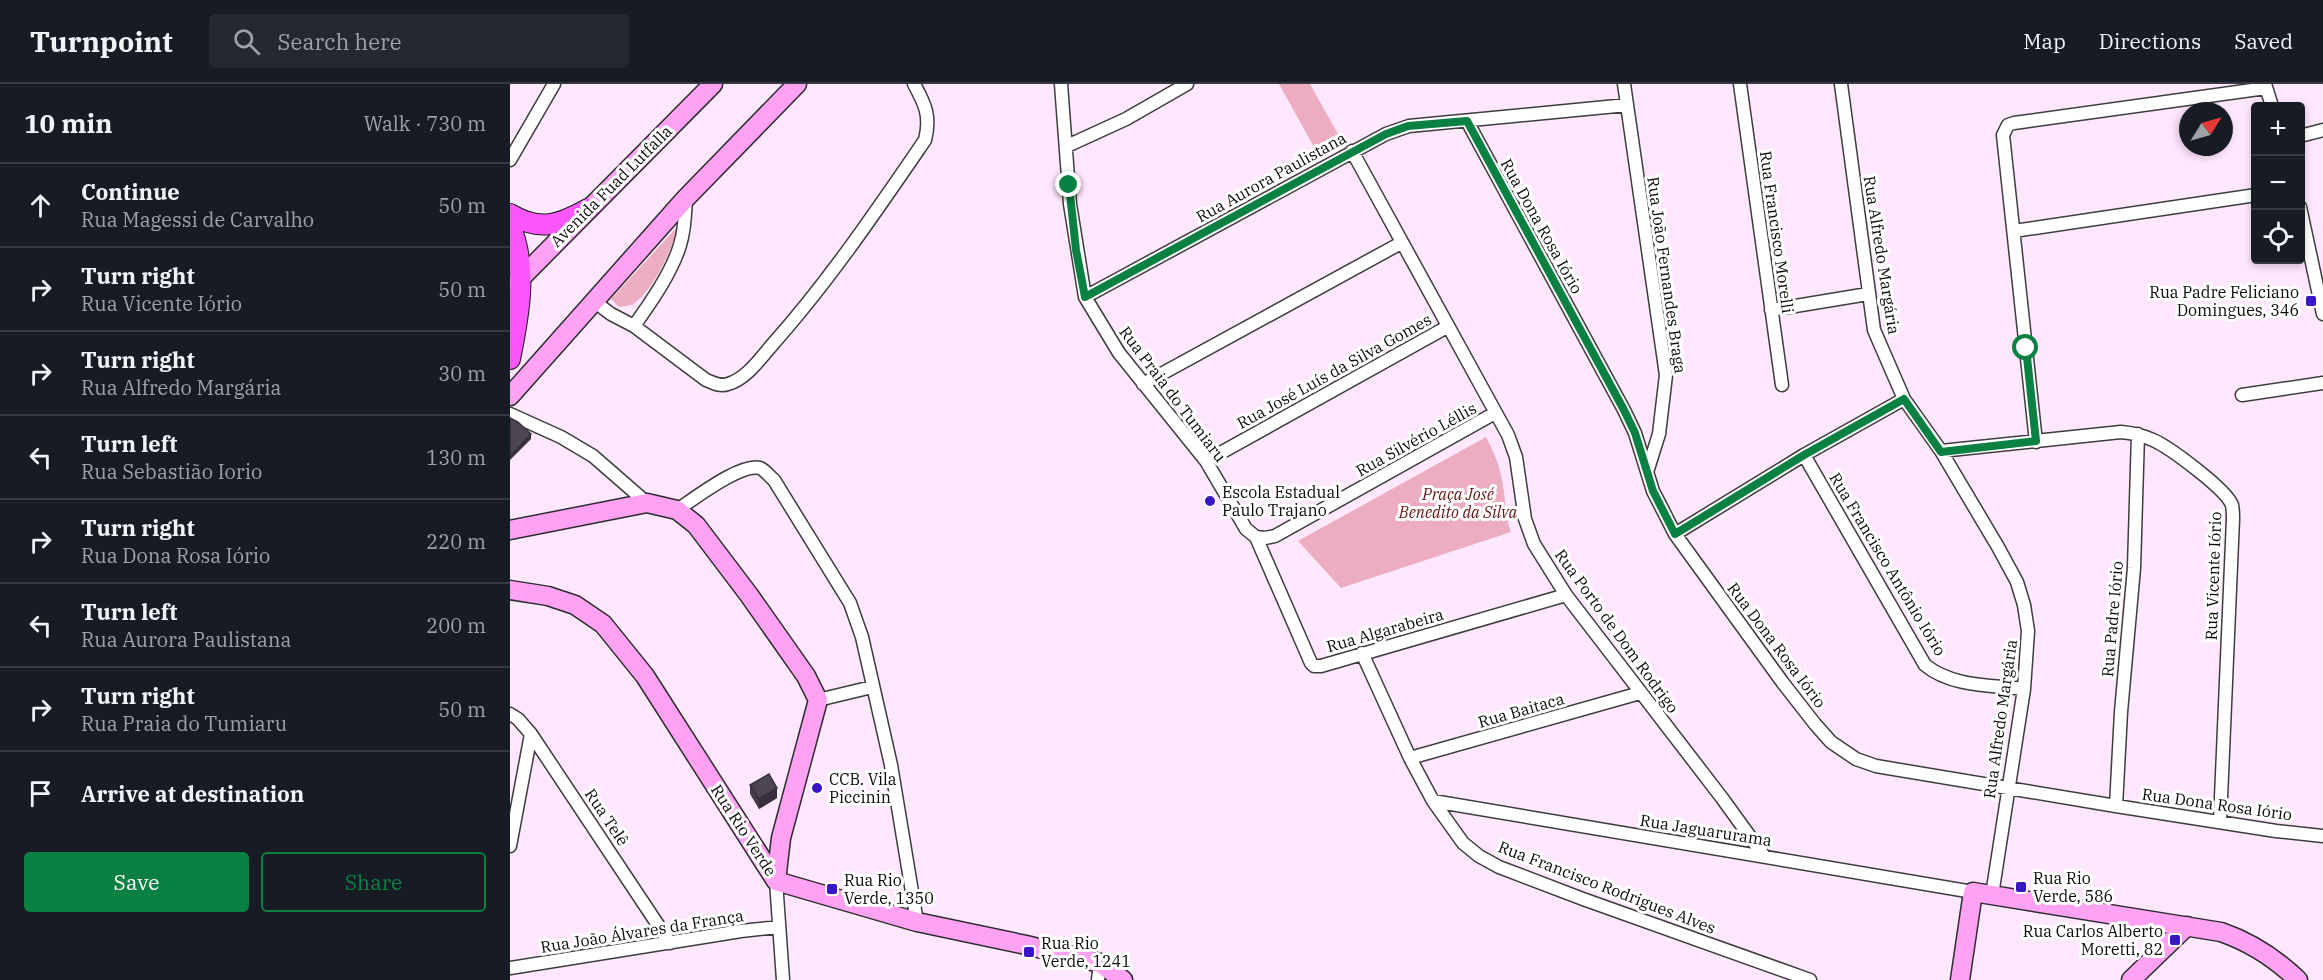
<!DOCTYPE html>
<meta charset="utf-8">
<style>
body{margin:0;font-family:"IBM Plex Serif",serif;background:#242831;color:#f1f3f6}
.controls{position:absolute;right:18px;top:18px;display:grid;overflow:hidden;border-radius:6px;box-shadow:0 3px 9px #0003}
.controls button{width:54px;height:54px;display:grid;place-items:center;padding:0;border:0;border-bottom:2px solid #363941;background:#171b24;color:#f1f3f6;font:30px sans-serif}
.compass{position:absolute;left:1669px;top:18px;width:54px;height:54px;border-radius:50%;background:#171b24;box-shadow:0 3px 9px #0003;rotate:53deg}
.stop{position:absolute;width:18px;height:18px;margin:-14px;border:4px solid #0b8043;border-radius:50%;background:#fff}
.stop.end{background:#0b8043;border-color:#fff;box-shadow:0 2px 6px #0008}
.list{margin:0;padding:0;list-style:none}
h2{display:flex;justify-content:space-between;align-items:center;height:78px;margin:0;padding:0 24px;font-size:26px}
h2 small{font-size:20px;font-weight:400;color:#9ea1a6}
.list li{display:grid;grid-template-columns:39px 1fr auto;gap:18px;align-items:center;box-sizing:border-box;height:84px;padding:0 24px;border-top:2px solid #363941}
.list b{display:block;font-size:22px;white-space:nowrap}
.list p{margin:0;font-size:20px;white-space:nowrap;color:#9ea1a6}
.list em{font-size:20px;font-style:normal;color:#9ea1a6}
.actions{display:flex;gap:12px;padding:18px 24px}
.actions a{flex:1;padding:14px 0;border:2px solid #0b8043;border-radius:6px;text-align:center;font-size:21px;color:#0b8043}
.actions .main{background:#0b8043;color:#fff}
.icon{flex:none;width:33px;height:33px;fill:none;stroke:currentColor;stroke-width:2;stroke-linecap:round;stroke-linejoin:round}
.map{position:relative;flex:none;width:1813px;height:896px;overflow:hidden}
header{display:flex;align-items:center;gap:36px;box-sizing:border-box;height:84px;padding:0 30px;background:#171b24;border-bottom:2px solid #363941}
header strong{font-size:28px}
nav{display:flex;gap:33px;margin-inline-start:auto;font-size:21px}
.search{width:420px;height:54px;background:#242831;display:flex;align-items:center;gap:15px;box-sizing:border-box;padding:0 21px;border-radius:6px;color:#9ea1a6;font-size:22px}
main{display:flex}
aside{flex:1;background:#171b24}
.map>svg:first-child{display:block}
</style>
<header>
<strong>Turnpoint</strong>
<div class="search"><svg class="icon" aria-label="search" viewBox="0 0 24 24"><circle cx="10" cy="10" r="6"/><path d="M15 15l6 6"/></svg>Search here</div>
<nav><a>Map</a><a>Directions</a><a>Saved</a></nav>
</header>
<main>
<aside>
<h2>10 min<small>Walk · 730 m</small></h2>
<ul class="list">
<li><svg class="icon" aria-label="ahead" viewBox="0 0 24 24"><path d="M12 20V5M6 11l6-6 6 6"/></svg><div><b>Continue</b><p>Rua Magessi de Carvalho</p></div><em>50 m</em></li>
<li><svg class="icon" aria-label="right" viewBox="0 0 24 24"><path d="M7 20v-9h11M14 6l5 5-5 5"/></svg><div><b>Turn right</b><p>Rua Vicente Iório</p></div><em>50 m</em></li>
<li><svg class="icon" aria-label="right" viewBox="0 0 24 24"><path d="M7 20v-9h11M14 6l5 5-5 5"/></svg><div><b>Turn right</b><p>Rua Alfredo Margária</p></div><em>30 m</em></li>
<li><svg class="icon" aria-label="left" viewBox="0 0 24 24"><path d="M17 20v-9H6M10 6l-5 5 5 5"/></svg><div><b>Turn left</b><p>Rua Sebastião Iorio</p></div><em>130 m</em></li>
<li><svg class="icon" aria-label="right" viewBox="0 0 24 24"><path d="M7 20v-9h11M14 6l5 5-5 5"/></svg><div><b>Turn right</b><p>Rua Dona Rosa Iório</p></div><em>220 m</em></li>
<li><svg class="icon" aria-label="left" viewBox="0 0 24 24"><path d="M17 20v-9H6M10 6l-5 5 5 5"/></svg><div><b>Turn left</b><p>Rua Aurora Paulistana</p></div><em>200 m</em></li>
<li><svg class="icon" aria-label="right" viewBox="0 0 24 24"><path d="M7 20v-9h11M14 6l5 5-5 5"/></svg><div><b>Turn right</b><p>Rua Praia do Tumiaru</p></div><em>50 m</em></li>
<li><svg class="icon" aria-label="arrive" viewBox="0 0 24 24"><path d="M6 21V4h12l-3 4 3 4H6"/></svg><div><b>Arrive at destination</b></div></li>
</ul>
<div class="actions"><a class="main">Save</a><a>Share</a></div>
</aside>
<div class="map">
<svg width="1813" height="896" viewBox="0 0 1813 896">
<rect width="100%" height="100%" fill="#ffe7fe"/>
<!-- green -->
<path fill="#edadc0" d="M 769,0 L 800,0 L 828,50 L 804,63 Z
M 168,142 C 162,165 144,206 123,220 C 120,222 114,222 109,223 L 101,215 Z
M 976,353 C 984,368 991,385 993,402 C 996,418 995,433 1001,448 L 831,504 L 788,457 Z"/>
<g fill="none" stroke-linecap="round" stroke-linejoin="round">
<defs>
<path id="street" d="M 551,0 L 560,120 L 575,213 L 609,269 L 696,377 L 736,445 L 746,453 L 801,579 L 804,582 L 811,582 L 1056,511
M 1114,0 L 1156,291 L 1149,350 L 1138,385
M 1230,0 L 1272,301
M 1331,0 L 1364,246 L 1394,315 L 1431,367 L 1488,463 L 1507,498 L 1514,521 L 1518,547 L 1514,605 L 1482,811
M 1755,0 L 1762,22
M 957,37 L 1114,326 L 1125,349 L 1143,407 L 1165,450 L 1273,599 L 1305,640 L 1321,658 L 1346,675 L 1366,682 L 1606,722 L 1766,747 L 1813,752
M 1790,52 L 1813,46
M 557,62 L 616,35 L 677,0
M 842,67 L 998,351 L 1006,373 L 1015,435 L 1024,460 L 1056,511 L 1212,714 L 1254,772
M 0,76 L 44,0
M 1790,123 L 1813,230
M 1504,147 L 1746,111
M 575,213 L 876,50 L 899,42 L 1117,21
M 85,218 L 101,230 L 124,242 L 196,296 C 204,299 210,303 218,300 C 236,295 250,275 262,261 C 319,197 367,126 415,56 C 421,32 415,20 404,0
M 1261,226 L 1358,210
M 124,242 C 141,218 162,188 170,161 C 175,146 175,130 176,114
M 633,300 L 891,159
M 1732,311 L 1813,299
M 0,330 L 51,353 L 83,372 L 137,419
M 1526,358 L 1493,51 L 1498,41 L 1504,39 L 1756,4
M 1431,367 L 1611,348 C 1623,349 1632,351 1643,356 C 1659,363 1716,405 1722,421 C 1723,426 1723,431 1723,435 L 1710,737
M 1294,371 L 1415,581 C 1442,603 1481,601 1514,605
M 696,377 L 937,243
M 167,426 C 184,415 230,379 250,384 C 255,386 259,392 264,396 L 340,519 L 352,553 L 381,681 L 407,838
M 1165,450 L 1294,371 L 1394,315
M 746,453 L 755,454 L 765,452 L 985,329
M 852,569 L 900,674 L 923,717 L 953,759 L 969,772 L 989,783 L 1073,815 L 1300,896
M 308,616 L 362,603
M 0,630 L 8,635 L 21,650 L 160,859
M 900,674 L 1130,609
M 923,717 L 1463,808
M 1606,722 L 1611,628 L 1624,484 L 1628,350
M 0,762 L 21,650
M 266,797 L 273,896
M 0,884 L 231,847 L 269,843
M 588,896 L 590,879"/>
<path id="secondary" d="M 0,205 L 203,0
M 0,312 L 176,114 L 287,0
M 0,446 L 137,419 L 167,426 L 186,441 L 239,511 L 296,592 L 308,616 L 271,754 L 266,797
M 0,506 L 38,512 L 65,521 L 93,540 L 135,592 L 266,797 L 407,838 L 516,861 L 590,879 L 613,896
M 1450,896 L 1463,808 L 1711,848 C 1740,858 1765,874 1788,896
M 1621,896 L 1677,842"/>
<path id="primary" d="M 0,130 C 30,148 49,141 78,125
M 0,141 C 18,184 9,231 0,275"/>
</defs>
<!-- street casing -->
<use href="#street" stroke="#3d3d3d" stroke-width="15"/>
<!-- secondary casing -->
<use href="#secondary" stroke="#2c2c2c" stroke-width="21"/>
<!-- primary casing -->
<use href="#primary" stroke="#1b1b1b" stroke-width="22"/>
<!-- street -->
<use href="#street" stroke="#fff" stroke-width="12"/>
<!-- secondary -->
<use href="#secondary" stroke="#ffa2f4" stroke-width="18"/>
<!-- primary -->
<use href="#primary" stroke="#fc57ff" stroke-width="20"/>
</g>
<!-- wall -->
<path fill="#433b47" d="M 240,701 L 267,714 L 249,725 L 240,710 Z"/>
<!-- shaded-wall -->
<path fill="#37303a" d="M 21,350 L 21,355 L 0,376 L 0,372 Z
M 267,704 L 267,714 L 249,725 L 249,715 Z"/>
<!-- building -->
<path fill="#4e4553" stroke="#37303a" stroke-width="1.5" d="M 0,334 L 8,338 L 21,350 L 0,372 Z
M 259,690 L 267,704 L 249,715 L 240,701 Z"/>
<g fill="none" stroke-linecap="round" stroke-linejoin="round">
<!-- route -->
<path stroke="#0b8043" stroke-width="8" d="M 559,101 L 566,166 L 575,213 L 876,50 L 898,42 L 957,37 L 1114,326 L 1125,349 L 1143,407 L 1165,450 L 1294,371 L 1394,315 L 1431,368 L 1526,357 L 1516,264"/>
</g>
<!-- markers -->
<g fill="#3616c6" stroke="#fff" stroke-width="2">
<rect x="1795" y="211" width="12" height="12" rx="3"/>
<circle cx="700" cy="417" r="6"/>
<circle cx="307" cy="704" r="6"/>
<rect x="1505" y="797" width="12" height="12" rx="3"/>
<rect x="316" y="799" width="12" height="12" rx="3"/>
<rect x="1659" y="850" width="12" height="12" rx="3"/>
<rect x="513" y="862" width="12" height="12" rx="3"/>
</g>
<g text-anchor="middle" stroke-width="6" stroke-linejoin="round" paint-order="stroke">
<!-- street labels -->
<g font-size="16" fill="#0a0a0a" stroke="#fff">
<text transform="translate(761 93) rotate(-29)" y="6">Rua Aurora Paulistana</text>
<text transform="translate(101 102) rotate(-45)" y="6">Avenida Fuad Lutfalla</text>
<text transform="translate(1032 142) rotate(61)" y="6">Rua Dona Rosa Iório</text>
<text transform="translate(1267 148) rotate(82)" y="6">Rua Francisco Morelli</text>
<text transform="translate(1372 171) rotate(81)" y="6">Rua Alfredo Margária</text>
<text transform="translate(1157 191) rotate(82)" y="6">Rua João Fernandes Braga</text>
<text transform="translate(824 287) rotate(-29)" y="6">Rua José Luís da Silva Gomes</text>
<text transform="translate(663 310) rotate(53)" y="6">Rua Praia do Tumiaru</text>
<text transform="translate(906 355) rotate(-29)" y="6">Rua Silvério Léllis</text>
<text transform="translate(1378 480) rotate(59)" y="6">Rua Francisco Antônio Iório</text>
<text transform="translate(1703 492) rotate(-88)" y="6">Rua Vicente Iório</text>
<text transform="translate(1602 535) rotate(-85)" y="6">Rua Padre Iório</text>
<text transform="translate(875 546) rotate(-16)" y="6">Rua Algarabeira</text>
<text transform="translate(1107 547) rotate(54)" y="6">Rua Porto de Dom Rodrigo</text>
<text transform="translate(1267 561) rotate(53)" y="6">Rua Dona Rosa Iório</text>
<text transform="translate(1011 626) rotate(-16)" y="6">Rua Baitaca</text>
<text transform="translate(1490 635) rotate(-82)" y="6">Rua Alfredo Margária</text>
<text transform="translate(1707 720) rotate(8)" y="6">Rua Dona Rosa Iório</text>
<text transform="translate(97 733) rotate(56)" y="6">Rua Telê</text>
<text transform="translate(234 746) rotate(57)" y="6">Rua Rio Verde</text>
<text transform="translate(1196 746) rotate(9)" y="6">Rua Jaguarurama</text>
<text transform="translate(1097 803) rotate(21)" y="6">Rua Francisco Rodrigues Alves</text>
<text transform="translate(132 847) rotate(-9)" y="6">Rua João Álvares da França</text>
</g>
<!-- poi labels -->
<g font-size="16" fill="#0a0a0a" stroke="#fff" text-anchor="start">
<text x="1789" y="214" text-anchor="end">Rua Padre Feliciano<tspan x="1789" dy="18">Domingues, 346</tspan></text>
<text x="712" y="414">Escola Estadual<tspan x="712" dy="18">Paulo Trajano</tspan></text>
<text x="319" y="701">CCB. Vila<tspan x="319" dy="18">Piccinin</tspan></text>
<text x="1523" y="800">Rua Rio<tspan x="1523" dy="18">Verde, 586</tspan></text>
<text x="334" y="802">Rua Rio<tspan x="334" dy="18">Verde, 1350</tspan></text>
<text x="1653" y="853" text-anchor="end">Rua Carlos Alberto<tspan x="1653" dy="18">Moretti, 82</tspan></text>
<text x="531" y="865">Rua Rio<tspan x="531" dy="18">Verde, 1241</tspan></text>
</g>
<!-- park labels -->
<g font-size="16" font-style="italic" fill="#661716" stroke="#fff">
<text x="948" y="416">Praça José<tspan x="948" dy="18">Benedito da Silva</tspan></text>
</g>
</g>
</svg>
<div class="controls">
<button>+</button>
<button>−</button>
<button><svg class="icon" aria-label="locate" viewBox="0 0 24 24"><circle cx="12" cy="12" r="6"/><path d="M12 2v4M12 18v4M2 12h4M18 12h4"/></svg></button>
</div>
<svg class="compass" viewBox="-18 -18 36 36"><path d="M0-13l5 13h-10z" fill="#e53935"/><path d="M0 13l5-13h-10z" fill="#9ea1a6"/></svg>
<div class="stop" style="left:1516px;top:264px"></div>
<div class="stop end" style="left:559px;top:101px"></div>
</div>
</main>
